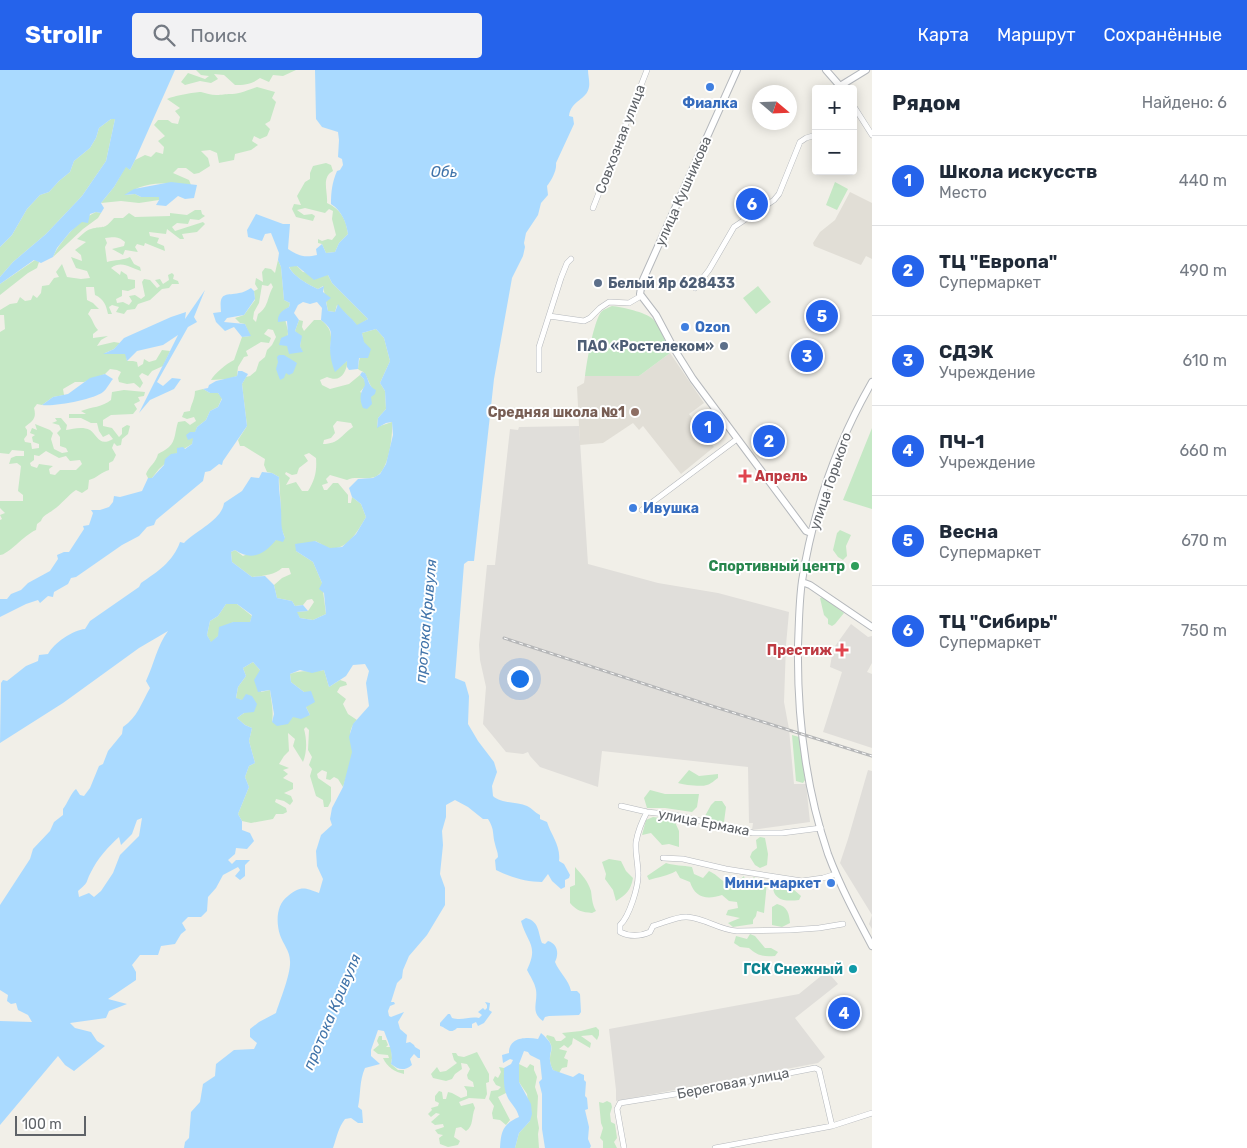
<!DOCTYPE html>
<html lang="ru">
<meta charset="utf-8">
<style>
body{margin:0;font-family:Rubik,sans-serif;background:#f2f2f3;color:#1f2937}
.controls{position:absolute;right:15px;top:15px;display:grid;overflow:hidden;border-radius:5px;box-shadow:0 2px 12px #0003}
.controls button{width:45px;height:45px;display:grid;place-items:center;padding:0;border:0;border-bottom:1px solid #e0e1e3;background:#fff;color:#1f2937;font:25px sans-serif}
.compass{position:absolute;left:752px;top:15px;width:45px;height:45px;border-radius:50%;background:#fff;box-shadow:0 2px 12px #0003;rotate:109deg}
.scale{position:absolute;left:15px;bottom:12px;width:71px;box-sizing:border-box;padding-left:5px;border:2px solid #5f6368;border-top:0;font-size:14px;line-height:18px;white-space:nowrap;color:#5f6368;-webkit-text-stroke:4px #fff;paint-order:stroke}
.you{position:absolute;left:519px;top:608px;width:18px;height:18px;margin:-12px;border:4px solid #fff;border-radius:50%;background:#1a73e8;box-shadow:0 0 0 8px #1a73e833}
.badge{display:grid;place-items:center;width:32px;height:32px;border-radius:50%;background:#2563eb;color:#fff;font-size:16px;font-weight:700}
.pin{position:absolute;translate:-50% -50%;border:2px solid #fff;box-shadow:0 1px 5px #0006}
.list{margin:0;padding:0;list-style:none}
h2{display:flex;justify-content:space-between;align-items:center;height:65px;margin:0;padding:0 20px;font-size:21px}
h2 small{font-size:16px;font-weight:400;color:#747a83}
.list li{display:grid;grid-template-columns:32px 1fr auto;gap:15px;align-items:center;box-sizing:border-box;height:90px;padding:0 20px;border-top:1px solid #e0e1e3}
.list b{display:block;font-size:19px;white-space:nowrap}
.list p{margin:0;font-size:16px;white-space:nowrap;color:#747a83}
.list em{font-size:16px;font-style:normal;color:#747a83}
.icon{flex:none;width:28px;height:28px;fill:none;stroke:currentColor;stroke-width:2;stroke-linecap:round;stroke-linejoin:round}
.map{position:relative;flex:none;width:872px;height:1078px;overflow:hidden}
header{display:flex;align-items:center;gap:30px;box-sizing:border-box;height:70px;padding:0 25px;background:#2563eb;color:#fff}
header strong{font-size:24px}
nav{display:flex;gap:28px;margin-inline-start:auto;font-size:18px}
.search{width:350px;height:45px;background:#f2f2f3;display:flex;align-items:center;gap:12px;box-sizing:border-box;padding:0 18px;border-radius:5px;color:#747a83;font-size:19px}
main{display:flex}
aside{flex:1;background:#fff}
.map>svg:first-child{display:block}
</style>
<header>
<strong>Strollr</strong>
<div class="search"><svg class="icon" aria-label="search" viewBox="0 0 24 24"><circle cx="10" cy="10" r="6"/><path d="M15 15l6 6"/></svg>Поиск</div>
<nav><a>Карта</a><a>Маршрут</a><a>Сохранённые</a></nav>
</header>
<main>
<div class="map">
<svg width="872" height="1078" viewBox="0 0 872 1078">
<rect width="100%" height="100%" fill="#f1efe8"/>
<!-- industrial -->
<path fill="#e0deda" d="M 579,356 L 588,494 L 658,513 L 718,523 L 789,542 L 786,575 L 784,632 L 789,659 L 794,714 L 806,714 L 810,752 L 752,760 L 753,753 L 749,753 L 748,697 L 602,681 L 598,717 L 540,697 L 530,686 L 528,682 L 523,684 L 506,682 L 483,654 L 486,617 L 480,590 L 479,575 L 487,495 L 495,495 L 510,359 L 518,360 L 519,357 Z
M 851,554 L 868,567 L 872,566 L 872,593 L 867,602 L 872,604 L 872,678 L 823,662 L 842,602 L 830,597 L 833,579 Z
M 868,700 L 872,701 L 872,859 L 869,854 L 872,845 L 840,793 L 848,769 Z
M 827,901 L 838,914 L 795,948 L 825,987 L 818,993 L 616,1031 L 616,1020 L 609,959 L 799,924 Z"/>
<!-- education -->
<path fill="#e1ded6" d="M 850,122 L 872,133 L 872,189 L 866,186 L 861,195 L 814,176 L 813,173 L 820,162 L 835,150 Z
M 670,283 L 704,333 L 689,344 L 714,377 L 681,404 L 643,356 L 639,360 L 633,353 L 603,373 L 580,375 L 577,317 L 584,313 L 585,306 L 639,306 Z"/>
<!-- green -->
<path fill="#c5e8c5" fill-rule="evenodd" d="M 196,0 L 296,0 L 283,6 L 273,5 L 269,12 L 260,8 C 252,14 245,15 235,15 L 224,5 L 214,4 L 218,9 L 211,13 L 200,11 L 185,15 L 181,12 L 188,3 L 205,9 L 209,6 L 201,5 Z
M 257,17 L 275,22 L 272,28 L 276,32 L 270,51 L 265,54 L 270,59 L 267,66 L 260,69 L 254,66 L 252,71 L 258,75 L 251,80 L 235,84 L 234,90 L 219,93 L 217,83 L 210,80 L 201,81 L 208,88 L 210,96 L 199,103 L 194,104 L 186,98 L 178,98 L 173,103 L 189,110 L 191,115 C 168,112 144,111 125,125 L 135,124 L 141,127 L 159,127 L 159,130 L 139,133 L 121,131 L 101,133 L 114,117 L 126,96 L 130,100 L 135,90 L 145,85 L 151,87 L 156,82 L 163,84 L 164,77 L 158,71 L 165,66 L 154,55 L 158,50 L 168,50 L 172,53 L 178,54 L 180,47 L 175,41 L 180,38 L 167,29 C 173,26 194,22 201,22 C 206,23 211,25 216,25 C 223,25 224,24 231,24 C 237,25 251,19 257,17 Z
M 111,49 L 115,49 L 106,91 L 82,126 L 46,164 L 13,192 L 0,207 L 0,177 L 12,165 L 27,139 L 40,125 L 49,122 L 59,111 L 70,102 L 74,91 L 90,78 L 96,68 L 99,58 Z
M 326,93 L 331,95 L 333,101 C 321,107 328,122 327,133 C 341,139 346,150 348,164 L 339,173 L 335,182 L 326,183 L 322,174 L 318,173 L 318,169 L 322,171 L 328,169 L 332,170 L 336,165 L 332,149 L 333,141 L 329,139 L 325,143 L 305,138 L 297,140 L 304,145 L 312,144 L 315,146 L 313,151 L 296,147 L 292,139 L 294,134 L 301,135 L 297,126 L 305,112 L 310,109 L 310,103 L 313,96 Z
M 835,112 L 848,119 L 837,140 L 826,135 Z
M 195,140 L 201,140 L 202,144 L 205,146 L 199,150 L 190,149 L 188,154 L 177,153 L 172,157 L 175,161 L 203,152 L 205,154 L 197,162 L 182,164 L 184,169 L 180,169 L 167,159 L 166,164 L 149,162 L 150,166 L 159,168 L 157,173 L 164,176 L 165,181 L 145,173 L 144,176 L 137,174 L 135,177 L 138,182 L 125,180 L 123,185 L 112,179 L 124,176 L 125,172 C 118,166 114,167 105,168 L 107,173 L 105,177 L 107,192 C 114,190 125,190 130,187 L 134,194 L 140,197 L 141,201 C 130,198 122,190 111,198 L 120,205 L 121,201 L 127,205 L 128,209 L 135,210 L 135,218 L 128,221 L 122,220 L 122,226 L 116,229 L 117,233 L 123,232 L 129,235 L 132,231 L 129,226 L 135,225 L 141,229 L 145,226 L 142,212 L 144,209 L 150,210 L 157,218 L 160,216 L 155,210 L 160,209 L 163,214 L 169,210 L 168,205 L 172,203 L 174,205 L 173,209 L 178,211 L 179,214 L 172,214 L 169,218 L 162,219 L 150,230 L 138,234 L 135,239 L 127,240 L 124,244 L 116,242 L 119,237 L 112,235 L 109,237 L 112,244 L 108,244 C 106,235 104,229 95,225 L 94,217 L 86,217 L 87,230 L 93,233 L 99,239 L 91,239 L 88,244 C 93,249 93,255 98,260 L 93,264 L 93,268 L 108,266 L 101,270 L 97,276 L 114,272 L 120,273 L 114,279 L 105,283 L 126,284 L 127,291 L 133,291 L 137,292 L 138,297 L 143,294 L 144,289 L 149,292 L 156,290 L 162,280 L 170,281 L 163,296 L 152,301 L 148,306 L 142,303 L 139,306 L 143,313 L 140,318 L 134,313 L 127,314 L 119,312 L 118,308 L 121,302 L 117,300 L 110,299 L 105,304 L 84,312 L 75,312 L 63,319 L 64,325 L 53,327 L 42,335 L 37,334 L 34,338 C 37,349 32,351 25,357 L 27,360 L 27,365 L 24,369 L 25,372 L 31,373 L 32,379 L 39,378 L 39,374 L 33,372 L 32,367 L 35,365 L 30,363 L 32,358 L 37,360 L 35,354 L 50,360 L 53,363 L 51,369 L 54,379 L 62,383 L 68,382 L 66,378 L 60,376 L 60,367 L 57,363 L 61,359 L 59,355 L 52,353 L 57,351 L 55,348 L 61,348 L 67,355 L 66,360 C 73,359 82,356 90,360 C 98,366 99,377 113,369 L 109,364 L 103,367 L 99,361 L 97,353 L 91,353 L 81,348 L 69,348 L 69,344 L 86,344 L 81,341 C 91,337 103,337 111,330 L 112,322 L 124,320 L 145,322 L 144,326 L 138,327 L 140,331 L 134,334 L 137,339 L 133,344 L 111,345 L 103,350 L 103,356 L 112,358 L 119,367 L 122,364 L 122,358 L 127,355 L 130,356 L 128,364 L 122,369 L 121,375 L 117,376 L 114,373 L 112,378 L 116,385 L 113,391 L 109,393 L 109,400 C 101,402 97,408 89,410 L 88,419 L 82,423 L 76,420 C 67,426 62,434 53,440 C 48,444 43,445 41,451 L 37,454 L 36,460 C 24,465 8,485 0,485 L 0,450 L 2,449 L 0,445 L 5,443 L 0,438 L 0,431 L 23,431 L 23,425 L 18,421 L 21,396 L 17,393 L 9,394 L 11,388 L 16,386 L 24,386 L 24,381 L 12,380 L 9,384 L 0,383 L 0,262 L 5,259 L 4,245 L 0,245 L 0,240 L 10,234 L 17,233 L 20,227 L 25,231 L 31,230 L 33,225 L 37,228 L 41,223 L 42,216 L 49,215 L 54,208 L 59,207 L 56,202 L 62,194 L 67,207 L 81,209 L 90,208 L 87,201 L 76,198 L 71,187 L 82,191 L 81,185 L 75,180 L 86,172 L 77,169 C 81,166 86,160 91,159 C 104,155 103,161 114,148 L 123,148 L 129,143 L 135,147 L 170,146 L 170,143 L 187,145 ZM 46,381 L 59,388 L 66,386 L 70,391 L 80,390 L 82,394 L 76,400 L 60,400 L 55,405 L 50,404 L 49,399 L 53,396 L 39,394 L 37,398 L 31,396 L 30,393 L 34,390 L 34,385 L 39,386 Z
M 96,142 L 101,143 L 98,148 L 83,159 L 53,187 C 60,171 80,149 96,142 Z
M 35,190 L 39,192 L 37,198 L 28,203 L 0,225 L 0,214 Z
M 278,190 L 281,197 L 284,230 L 290,233 L 289,237 L 283,241 L 288,261 L 287,276 L 302,282 L 300,276 L 301,269 L 295,261 L 299,250 L 303,251 L 302,257 L 304,261 L 314,250 L 321,250 C 332,259 332,265 330,279 L 342,295 L 348,290 C 346,303 341,313 327,307 L 320,310 L 322,315 L 330,319 L 349,314 L 360,305 L 364,309 L 366,315 L 360,322 L 371,327 L 372,318 C 369,313 366,304 364,303 C 363,301 360,301 358,299 C 359,285 365,277 362,263 L 376,259 L 384,268 L 390,291 L 380,313 L 385,321 L 386,339 L 378,348 L 377,357 L 392,352 C 393,365 389,402 375,407 C 366,410 355,406 347,410 L 330,405 L 326,409 L 328,413 L 322,415 L 324,420 L 327,420 L 333,413 L 338,413 L 348,425 L 348,433 L 351,433 L 352,427 L 361,434 L 366,447 C 359,459 347,482 329,478 C 325,477 320,473 315,471 L 296,481 L 313,492 L 322,513 L 326,544 L 313,550 L 300,548 L 296,542 L 308,541 L 314,532 L 312,529 L 307,530 L 303,535 L 295,536 L 292,531 L 277,528 L 274,515 L 282,508 L 291,504 L 289,498 L 282,498 C 275,505 262,506 252,507 L 232,492 L 231,482 L 235,480 L 243,486 L 276,470 L 285,468 L 280,455 L 281,440 L 279,407 L 272,403 L 267,402 L 264,395 L 265,389 L 244,376 L 240,376 L 238,370 L 247,356 L 242,314 L 246,307 L 250,306 L 256,301 L 259,292 L 265,287 L 267,280 L 272,275 L 276,267 L 273,260 L 268,259 L 264,264 L 271,268 L 269,273 L 261,272 L 246,281 L 248,286 L 244,287 L 238,297 L 237,306 L 228,309 L 211,310 C 215,303 226,294 234,290 L 242,267 L 250,266 L 245,254 L 240,253 L 235,248 L 244,245 L 255,230 L 254,221 L 258,219 L 255,214 L 256,208 L 263,212 L 262,202 L 265,198 L 271,199 L 275,203 ZM 271,213 L 273,217 C 267,227 269,237 258,244 L 256,252 L 253,249 L 254,242 L 259,233 L 262,215 L 268,216 ZM 337,351 L 351,353 L 353,357 C 341,365 339,374 323,374 L 324,370 L 331,368 L 335,363 L 333,356 ZM 309,383 L 316,388 C 317,401 315,410 308,421 L 302,421 L 296,412 L 286,415 L 290,408 L 285,404 L 286,402 L 292,405 L 297,404 L 299,398 L 308,391 L 304,385 Z
M 289,196 L 297,196 L 303,202 L 328,205 L 332,213 L 368,249 L 357,256 C 351,247 344,243 337,235 L 335,242 L 328,241 L 323,216 L 318,219 C 309,215 292,206 289,196 Z
M 758,216 L 771,232 L 756,244 L 743,228 Z
M 612,236 C 622,237 645,242 653,249 C 661,257 666,274 670,283 L 639,306 L 585,306 C 587,291 593,254 601,242 C 604,239 608,238 612,236 Z
M 203,319 L 210,323 L 218,323 L 222,328 L 218,337 L 210,341 L 206,350 L 197,357 L 192,374 L 177,383 L 159,399 L 152,408 L 148,408 L 146,404 C 149,396 156,393 158,384 C 161,382 166,380 169,377 C 176,371 175,360 178,352 L 185,351 L 190,355 L 196,351 L 194,347 L 187,349 L 182,347 L 184,342 L 190,341 C 191,334 195,329 195,321 Z
M 872,358 L 872,439 L 843,430 Z
M 840,460 L 851,465 L 846,476 L 847,486 L 843,490 L 838,487 L 833,480 L 837,463 Z
M 823,527 L 844,543 L 835,554 L 832,556 L 828,554 L 828,549 L 824,545 L 820,528 Z
M 226,534 L 237,534 L 252,546 L 250,552 L 233,552 L 211,573 L 207,565 L 210,551 L 218,546 Z
M 253,592 L 260,600 L 261,622 L 270,620 C 271,631 274,641 272,652 L 293,647 L 310,645 L 306,637 L 304,622 L 291,612 L 290,604 C 303,599 310,603 324,600 L 329,617 L 340,610 L 346,612 L 347,615 L 340,617 L 337,622 L 346,629 L 343,634 L 348,644 L 357,650 C 344,664 354,671 352,685 C 351,696 346,707 343,717 L 338,709 L 334,707 L 330,710 L 326,709 L 327,702 L 322,700 L 317,704 L 318,708 L 331,717 L 331,731 L 328,737 L 324,737 L 323,730 L 316,726 L 310,706 L 312,699 L 309,695 L 312,687 L 308,680 L 309,660 L 306,657 L 304,659 C 307,670 307,682 303,692 L 293,676 L 295,669 L 288,663 L 289,681 L 284,686 L 279,694 L 289,698 L 283,700 L 288,704 L 283,708 L 293,713 L 293,719 L 284,723 L 291,726 L 293,731 L 290,735 L 284,731 L 276,729 L 275,732 L 286,738 L 287,742 L 283,744 L 276,744 L 273,749 L 251,753 L 242,751 L 238,744 L 249,717 L 245,707 L 249,696 L 255,693 L 249,671 L 252,658 L 245,655 L 237,648 L 244,643 L 242,630 L 236,629 L 238,617 L 246,606 L 243,598 Z
M 792,665 L 799,667 L 805,710 L 803,713 L 796,711 Z
M 689,700 L 699,706 L 718,704 L 718,708 C 715,710 711,714 707,715 C 702,717 684,715 678,713 Z
M 650,720 L 665,724 L 699,724 L 697,737 L 692,742 L 665,738 L 647,738 L 644,728 Z
M 715,731 L 722,731 L 726,737 L 724,752 L 709,750 L 705,746 L 711,735 Z
M 653,747 L 674,750 L 679,761 L 679,777 L 669,774 L 662,775 L 651,763 L 642,765 L 646,750 Z
M 760,767 L 765,768 L 768,784 L 767,795 L 760,798 L 755,795 L 750,787 L 752,782 L 757,778 L 756,770 Z
M 609,789 L 621,791 L 626,801 L 633,808 C 631,820 626,825 616,831 L 613,820 L 605,809 L 606,804 L 602,792 Z
M 666,793 C 675,796 683,795 692,797 L 694,804 L 703,808 L 709,801 C 718,805 723,813 732,816 L 744,806 L 745,810 L 749,812 L 754,807 L 760,813 L 767,812 L 764,843 L 757,841 L 756,846 L 753,850 L 753,854 L 733,857 L 728,853 L 740,848 L 726,845 L 728,840 L 738,838 L 737,832 L 729,831 L 722,825 C 707,830 695,828 690,812 L 680,808 L 676,801 C 668,806 658,807 649,810 L 647,806 Z
M 575,797 C 582,805 588,811 591,821 C 592,828 592,834 596,841 L 592,843 C 582,842 577,841 570,833 L 570,817 L 575,815 Z
M 773,811 C 785,811 792,818 801,826 L 799,830 C 784,832 771,830 773,811 Z
M 777,834 C 788,837 789,843 790,853 L 782,857 L 772,855 L 772,837 Z
M 750,864 L 755,866 L 765,878 L 771,878 L 778,882 L 775,886 C 764,887 758,886 749,878 L 740,877 L 734,873 L 736,866 L 747,869 Z
M 596,957 L 599,960 L 599,965 L 597,970 L 592,965 L 581,966 L 591,973 L 590,978 L 573,968 L 572,974 L 568,978 L 564,975 L 559,979 L 567,981 L 564,988 L 568,990 L 567,997 L 562,998 L 559,1003 L 553,1000 C 544,982 559,982 546,967 L 547,965 L 554,967 L 556,971 L 561,971 L 566,967 L 562,963 L 581,961 Z
M 379,966 L 382,966 L 382,970 L 386,970 L 388,975 L 386,977 L 391,977 L 392,988 L 391,994 L 398,1000 L 404,1000 L 404,1004 C 395,1002 387,997 383,988 L 389,988 L 388,985 L 378,984 L 373,980 L 379,975 L 377,971 Z
M 477,982 L 489,1004 L 489,1012 L 486,1013 L 487,1024 L 485,1029 L 469,1028 L 459,1032 L 461,1036 L 473,1033 L 475,1038 C 471,1047 474,1056 466,1061 L 461,1057 L 456,1058 L 454,1067 L 460,1071 L 458,1075 L 448,1077 L 440,1074 L 439,1068 L 443,1065 L 438,1064 L 435,1060 L 444,1057 L 443,1054 L 435,1055 L 431,1052 L 440,1044 L 436,1043 L 431,1047 L 428,1044 L 432,1040 L 431,1038 L 438,1036 L 439,1033 L 435,1031 L 435,1026 L 439,1021 L 442,1022 L 443,1029 L 446,1029 L 448,1022 L 452,1023 L 461,1028 L 467,1026 L 467,1021 L 464,1016 L 474,1017 L 473,1012 L 468,1009 L 467,1005 L 470,999 L 467,994 L 461,993 L 462,999 L 455,1004 L 452,1009 L 446,1011 L 433,1008 L 431,1004 L 437,997 L 440,1002 L 446,1001 L 457,993 L 454,990 L 452,983 L 456,983 L 458,986 L 464,987 Z
M 519,994 L 527,998 L 530,994 L 534,996 L 534,1000 L 537,1007 L 535,1017 L 538,1026 L 537,1047 L 539,1058 L 538,1064 L 539,1078 L 515,1078 L 519,1063 L 530,1051 L 527,1024 L 519,1012 Z
M 499,997 L 504,998 L 506,1023 L 498,1027 L 510,1050 L 506,1055 L 500,1050 L 493,1049 L 492,1043 L 494,1036 L 489,1029 L 491,1021 L 498,1020 L 501,1017 L 496,1015 L 493,1010 L 495,1006 L 498,1008 L 501,1002 Z
M 607,1031 L 611,1033 L 612,1037 L 610,1044 L 611,1052 L 615,1054 L 617,1068 L 614,1072 L 617,1078 L 603,1078 L 603,1071 L 600,1068 L 603,1058 L 601,1053 L 599,1032 L 603,1033 Z"/>
<!-- water -->
<path fill="#aadaff" fill-rule="evenodd" d="M 0,0 L 175,0 L 135,90 L 130,100 L 126,97 L 114,117 L 101,133 L 104,138 L 101,143 L 96,142 L 90,144 L 88,153 L 82,152 L 70,162 L 57,178 L 53,187 L 41,193 L 34,190 L 0,214 L 0,207 L 13,192 L 46,164 L 82,126 L 106,91 L 115,49 L 111,49 L 99,58 L 96,68 L 90,78 L 74,91 L 70,102 L 59,111 L 49,122 L 40,125 L 27,139 L 12,165 L 0,177 Z
M 315,0 L 588,0 C 588,5 590,12 589,17 C 587,30 571,30 569,46 L 573,47 L 574,54 L 556,93 C 557,101 551,111 547,116 L 548,125 L 541,133 L 538,145 L 526,163 L 524,173 L 525,177 L 523,186 L 512,208 L 494,309 L 474,491 L 468,491 L 464,494 L 455,608 L 465,612 L 469,626 L 468,654 L 478,671 L 494,692 L 497,702 L 492,716 L 493,726 C 501,734 517,731 527,736 C 532,738 535,743 540,745 L 540,749 L 547,752 C 551,765 561,776 559,791 L 564,794 L 570,805 L 569,808 L 565,810 L 565,817 L 561,819 L 552,811 L 548,804 L 542,812 C 526,812 510,807 496,800 L 495,790 L 498,787 C 498,782 496,779 495,774 C 492,764 495,760 488,749 L 483,749 L 468,737 L 455,730 L 446,735 L 446,747 L 442,761 L 443,775 L 440,804 L 445,818 L 445,835 L 427,865 L 409,886 L 403,900 L 402,908 L 397,913 L 391,932 L 394,932 L 395,934 L 390,936 L 388,941 L 389,946 L 391,947 L 404,942 L 398,952 L 400,959 L 407,965 L 406,973 L 410,972 L 414,975 L 415,977 L 420,980 L 420,988 L 418,988 L 414,984 L 410,989 L 412,995 C 403,1002 398,999 391,994 C 394,983 388,972 384,961 L 378,960 L 371,980 L 371,986 L 380,994 L 365,998 C 359,1012 361,1023 358,1037 L 362,1040 L 363,1053 L 358,1053 L 351,1048 L 345,1049 C 338,1058 337,1067 333,1078 L 184,1078 L 185,1072 L 189,1068 L 191,1042 L 200,1032 L 203,1014 L 215,1006 L 216,994 L 234,980 L 254,979 L 257,973 L 250,967 L 250,959 L 259,952 L 276,943 C 280,930 291,904 290,891 C 290,881 283,874 280,865 C 276,852 276,835 288,826 C 301,815 305,818 319,823 L 323,809 L 317,796 L 316,781 L 321,765 L 332,755 L 330,749 L 332,738 L 343,717 L 352,682 L 349,667 L 353,654 L 369,636 L 366,613 L 369,601 L 365,594 L 353,595 L 346,606 L 329,617 L 324,600 L 312,603 L 300,600 L 290,604 L 291,612 L 304,622 L 311,621 L 315,632 L 306,637 L 310,645 L 301,649 L 293,647 L 288,654 L 277,656 L 272,652 L 274,644 L 270,620 L 258,622 L 254,610 L 260,600 L 253,592 L 243,598 L 246,606 L 238,617 L 236,628 L 242,630 L 246,624 L 252,626 L 257,634 L 254,642 L 244,643 L 237,648 L 245,655 L 252,658 L 249,671 L 255,693 L 249,696 L 245,707 L 249,717 L 238,744 L 242,751 L 242,760 L 250,763 L 254,771 L 247,779 L 236,778 L 235,784 L 228,790 L 232,794 L 236,790 L 250,790 L 245,795 L 245,806 L 240,810 L 235,806 L 240,800 L 238,797 L 223,805 L 216,818 L 208,827 L 207,841 L 201,847 L 188,847 L 182,853 L 186,860 L 181,864 L 175,874 L 161,876 L 158,885 L 140,885 L 132,895 L 136,902 L 136,910 L 108,929 L 127,934 L 109,941 L 106,948 L 70,953 L 75,958 L 91,962 L 97,971 L 105,976 L 74,1001 L 65,995 L 58,986 L 0,1055 L 0,951 L 32,952 L 28,945 L 18,940 L 16,933 L 11,934 L 7,931 L 8,925 L 0,920 L 0,835 L 30,789 L 33,779 L 50,761 L 54,752 L 63,745 L 63,739 C 68,733 70,724 76,719 L 80,725 L 84,726 L 90,718 L 99,696 L 103,694 L 108,681 L 122,664 L 123,657 C 137,648 142,632 150,618 L 146,611 C 154,594 157,576 168,561 L 139,578 L 63,633 L 0,673 L 1,613 L 3,610 L 7,611 L 26,596 L 38,591 L 39,585 L 48,584 C 54,573 73,560 85,559 L 90,551 L 139,517 L 141,513 C 157,502 173,492 180,472 L 184,473 C 195,461 222,450 224,433 L 242,421 L 251,407 L 259,408 L 262,402 L 272,403 L 279,407 C 278,419 281,429 281,440 C 282,454 280,455 285,468 L 283,472 L 276,470 C 264,485 251,491 235,480 L 231,482 L 232,492 L 252,507 L 265,506 L 274,515 L 277,528 L 292,531 L 295,536 L 303,535 L 308,541 L 297,542 L 300,548 L 313,550 L 326,544 L 324,523 L 319,519 L 322,513 L 313,492 L 296,481 L 295,474 L 315,471 L 330,478 L 342,477 L 356,464 L 366,447 L 361,434 L 352,427 L 349,418 L 358,409 L 373,408 L 380,404 L 386,394 L 393,365 L 392,352 L 386,353 L 377,358 L 378,348 L 386,339 L 385,321 L 380,313 L 390,291 L 384,268 L 376,259 L 362,263 L 364,272 L 371,279 L 368,288 L 359,288 L 358,299 L 349,300 L 347,297 L 347,291 L 335,302 C 332,295 330,286 330,278 C 331,263 334,260 321,250 L 322,238 L 317,232 L 310,234 L 303,232 L 298,235 L 294,243 L 299,250 L 295,261 L 302,266 L 300,276 L 303,282 L 289,284 L 287,276 L 279,275 L 281,268 L 288,265 L 287,251 L 278,252 C 277,244 283,240 289,237 L 290,233 L 284,230 L 281,197 L 278,190 L 279,183 L 271,163 L 265,164 L 262,171 L 248,167 L 247,160 L 256,144 L 283,154 L 290,154 L 288,179 C 298,186 305,188 317,185 L 316,179 L 322,174 L 326,183 L 335,182 L 339,173 L 348,164 C 346,152 342,141 331,134 C 331,122 332,113 337,101 L 340,100 L 343,95 L 342,89 L 338,87 L 339,70 L 338,62 L 322,57 L 316,49 ZM 297,196 L 314,210 L 328,205 L 332,213 L 368,249 L 357,255 C 351,247 344,243 338,234 L 335,242 L 328,241 L 326,232 L 331,228 L 323,222 L 324,216 L 318,219 C 309,215 293,206 289,197 ZM 226,534 L 237,534 L 252,545 L 250,552 L 233,552 L 219,557 L 218,566 L 211,572 L 207,565 L 210,551 L 218,546 ZM 142,748 L 139,766 L 120,785 L 113,803 L 101,821 L 94,827 L 89,823 L 79,827 L 78,821 C 90,811 85,813 91,802 C 97,789 109,776 119,767 L 121,775 L 132,764 L 137,750 Z
M 171,112 L 197,115 L 194,128 L 185,129 L 178,126 L 166,136 L 156,135 L 159,130 L 159,127 L 141,127 L 135,124 L 124,125 L 134,119 Z
M 251,218 L 254,221 L 255,229 L 244,245 L 227,248 L 224,252 L 245,254 L 251,266 L 242,267 L 234,257 L 225,261 L 216,252 L 213,243 L 221,242 C 219,221 225,226 239,223 C 243,223 247,220 251,218 Z
M 205,220 L 194,247 L 197,252 L 188,257 L 157,312 L 163,316 L 172,308 L 181,309 L 174,319 L 150,330 L 139,343 L 178,265 L 163,275 L 137,281 L 127,291 L 125,284 L 103,284 L 114,279 L 124,268 L 171,247 L 186,242 L 185,249 Z
M 279,285 L 284,285 L 297,293 L 293,303 L 289,305 L 286,303 L 284,308 L 280,310 L 276,299 L 278,292 L 277,287 Z
M 242,301 L 248,304 L 242,314 L 247,356 L 223,391 L 222,395 L 219,394 L 210,401 L 205,402 L 203,411 L 156,450 L 154,455 L 147,457 L 139,466 L 122,475 L 76,507 L 71,508 L 68,514 L 54,522 L 53,527 L 48,526 L 40,533 L 38,530 L 26,534 L 0,547 L 0,529 L 7,529 L 11,524 L 21,520 L 28,513 L 50,501 L 58,489 L 57,485 L 64,482 L 69,482 L 84,459 L 83,456 L 89,455 L 93,443 L 91,440 L 100,440 L 109,437 L 113,432 L 114,426 L 120,427 L 142,421 L 148,408 L 152,408 L 164,395 L 165,389 L 171,384 L 177,383 L 177,378 L 183,377 L 185,379 L 192,374 L 193,368 L 188,370 L 186,365 L 190,362 L 195,362 L 197,357 L 206,350 L 210,341 L 218,337 L 222,329 L 218,323 L 210,323 L 203,319 L 208,318 L 209,315 L 216,311 L 237,306 L 238,301 Z
M 362,302 L 365,303 C 369,310 368,316 376,320 L 375,324 L 371,327 L 372,334 L 367,339 L 363,338 C 359,329 360,323 365,315 L 364,309 L 360,305 Z
M 105,304 L 113,309 C 110,312 107,319 103,322 C 95,329 54,337 42,335 L 53,327 L 68,324 L 90,308 Z
M 526,848 C 539,851 538,862 542,873 L 545,874 L 548,871 C 558,874 559,884 555,892 C 559,902 569,910 571,921 L 577,921 L 580,924 L 581,942 L 579,945 L 549,946 L 545,947 L 543,951 C 530,942 538,933 536,920 C 535,913 530,906 527,900 C 539,875 527,873 521,851 Z
M 485,932 L 490,933 L 489,940 L 492,942 L 484,953 L 478,956 L 476,952 L 472,954 L 472,958 L 457,958 C 450,965 447,958 440,956 L 440,953 L 448,944 L 450,944 L 452,948 C 463,951 469,946 479,948 L 482,945 L 478,942 L 483,938 L 485,940 L 487,938 L 487,935 Z
M 541,963 C 562,981 543,980 553,1000 L 573,1007 L 579,1003 L 584,1005 L 584,1010 L 586,1012 L 585,1026 L 587,1028 L 588,1039 L 585,1040 L 589,1057 L 588,1069 L 591,1076 L 590,1078 L 545,1078 L 542,1059 L 542,1024 L 539,1012 L 542,1009 L 540,990 L 530,985 L 528,982 L 524,981 L 519,994 L 519,1012 L 531,1034 L 532,1044 L 530,1051 L 519,1063 L 515,1078 L 500,1078 C 501,1061 503,1054 519,1047 C 516,1036 511,1035 507,1026 C 503,1017 504,1007 504,998 L 511,994 L 513,990 L 510,989 L 503,993 L 502,985 L 509,983 C 509,967 526,967 538,969 Z"/>
<g fill="none" stroke-linecap="round" stroke-linejoin="round">
<defs>
<path id="minor" d="M 853,35 L 872,65
M 593,138 L 647,0
M 695,218 L 709,200 L 734,157 L 774,130 L 779,124 L 800,72 L 806,68 L 816,65
M 549,246 L 584,251 L 590,248 L 600,238 L 609,232 L 629,233 L 641,226
M 539,300 L 539,277 L 561,208 L 567,193 L 571,189
M 642,440 L 737,369
M 621,736 L 647,742 L 674,745 L 753,763 L 782,763 L 821,758
M 647,742 C 642,751 638,761 636,772 C 635,783 638,792 638,803 C 639,816 629,847 620,855 L 620,862 C 630,867 639,867 650,862 L 653,856 C 664,853 677,846 687,847 C 705,848 719,860 737,861 L 790,860 L 819,858 L 843,854
M 663,788 L 683,789 L 726,799 L 802,811 L 823,808 L 836,804
M 624,1078 L 617,1039 L 620,1033 L 719,1017 L 815,998 L 819,1000 L 832,1056
M 715,1078 L 832,1056 L 872,1043"/>
<path id="tertiary" d="M 737,0 L 642,212 L 640,224 L 656,245 L 673,277 L 693,309 L 806,461 L 811,463
M 826,0 L 840,16 L 866,0
M 872,312 C 837,373 813,440 802,511 C 799,532 799,553 798,575 C 797,646 805,716 828,784 C 840,816 856,846 872,876
M 802,512 L 810,515 L 872,557"/>
</defs>
<!-- minor casing -->
<use href="#minor" stroke="#b5b8bc" stroke-width="6"/>
<!-- tertiary casing -->
<use href="#tertiary" stroke="#b5b8bc" stroke-width="8"/>
<!-- minor -->
<use href="#minor" stroke="#fff" stroke-width="5"/>
<!-- tertiary -->
<use href="#tertiary" stroke="#fff" stroke-width="6"/>
<defs>
<path id="rail" d="M 504,568 L 715,637 L 872,686"/>
</defs>
<!-- rail casing -->
<use href="#rail" stroke="#b6b7b8" stroke-width="3"/>
<!-- rail -->
<use href="#rail" stroke="#fff" stroke-width="1" stroke-dasharray="4" stroke-linecap="butt"/>
</g>
<!-- markers -->
<g fill="#3f7fe0" stroke="#fff" stroke-width="2">
<circle cx="710" cy="17" r="5"/>
<circle cx="685" cy="257" r="5"/>
<circle cx="633" cy="438" r="5"/>
<circle cx="831" cy="813" r="5"/>
</g>
<g fill="#5c6f8a" stroke="#fff" stroke-width="2">
<circle cx="598" cy="213" r="5"/>
<circle cx="724" cy="276" r="5"/>
</g>
<circle fill="#8d6e63" stroke="#fff" stroke-width="2" cx="635" cy="342" r="5"/>
<g fill="#e0444e" stroke="#fff" stroke-width="2">
<path d="M742.5 398.5h5v5h5v5h-5v5h-5v-5h-5v-5h5z"/>
<path d="M839.5 572.5h5v5h5v5h-5v5h-5v-5h-5v-5h5z"/>
</g>
<circle fill="#2e9e5b" stroke="#fff" stroke-width="2" cx="855" cy="496" r="5"/>
<circle fill="#0f9aa8" stroke="#fff" stroke-width="2" cx="853" cy="899" r="5"/>
<g text-anchor="middle" stroke-width="4" stroke-linejoin="round" paint-order="stroke">
<!-- shop labels -->
<g font-size="14" font-weight="bold" fill="#366cbe" stroke="#fff" text-anchor="start">
<text x="710" y="38" text-anchor="middle">Фиалка</text>
<text x="695" y="262">Ozon</text>
<text x="643" y="443">Ивушка</text>
<text x="821" y="818" text-anchor="end">Мини-маркет</text>
</g>
<!-- street labels -->
<g font-size="14" fill="#5f6368" stroke="#fff">
<text transform="translate(620 69) rotate(-69)" y="5">Совхозная улица</text>
<text transform="translate(683 121) rotate(-66)" y="5">улица Кушникова</text>
<text transform="translate(830 411) rotate(-71)" y="5">улица Горького</text>
<text transform="translate(704 752) rotate(11)" y="5">улица Ермака</text>
<text transform="translate(733 1013) rotate(-11)" y="5">Береговая улица</text>
</g>
<!-- service labels -->
<g font-size="14" font-weight="bold" fill="#4e5e75" stroke="#fff" text-anchor="start">
<text x="608" y="218">Белый Яр 628433</text>
<text x="714" y="281" text-anchor="end">ПАО «Ростелеком»</text>
</g>
<!-- education labels -->
<g font-size="14" font-weight="bold" fill="#785e54" stroke="#fff" text-anchor="end">
<text x="625" y="347">Средняя школа №1</text>
</g>
<!-- health labels -->
<g font-size="14" font-weight="bold" fill="#be3a42" stroke="#fff" text-anchor="start">
<text x="755" y="411">Апрель</text>
<text x="832" y="585" text-anchor="end">Престиж</text>
</g>
<!-- leisure labels -->
<g font-size="14" font-weight="bold" fill="#27864d" stroke="#fff" text-anchor="end">
<text x="845" y="501">Спортивный центр</text>
</g>
<!-- culture labels -->
<g font-size="14" font-weight="bold" fill="#0d838f" stroke="#fff" text-anchor="end">
<text x="843" y="904">ГСК Снежный</text>
</g>
<!-- water labels -->
<g font-size="15" font-style="italic" fill="#4174aa" stroke="#fff">
<text x="444" y="107">Обь</text>
<text transform="translate(426 551) rotate(-85)" y="5">протока Кривуля</text>
<text transform="translate(332 942) rotate(-67)" y="5">протока Кривуля</text>
</g>
</g>
</svg>
<div class="controls">
<button>+</button>
<button>−</button>
</div>
<svg class="compass" viewBox="-18 -18 36 36"><path d="M0-13l5 13h-10z" fill="#e53935"/><path d="M0 13l5-13h-10z" fill="#747a83"/></svg>
<div class="scale">100 m</div>
<div class="you"></div>
<div class="pin badge" style="left:708px;top:357px">1</div>
<div class="pin badge" style="left:769px;top:371px">2</div>
<div class="pin badge" style="left:807px;top:286px">3</div>
<div class="pin badge" style="left:844px;top:943px">4</div>
<div class="pin badge" style="left:822px;top:246px">5</div>
<div class="pin badge" style="left:752px;top:134px">6</div>
</div>
<aside>
<h2>Рядом<small>Найдено: 6</small></h2>
<ul class="list">
<li><span class="badge">1</span><div><b>Школа искусств</b><p>Место</p></div><em>440 m</em></li>
<li><span class="badge">2</span><div><b>ТЦ &quot;Европа&quot;</b><p>Супермаркет</p></div><em>490 m</em></li>
<li><span class="badge">3</span><div><b>СДЭК</b><p>Учреждение</p></div><em>610 m</em></li>
<li><span class="badge">4</span><div><b>ПЧ-1</b><p>Учреждение</p></div><em>660 m</em></li>
<li><span class="badge">5</span><div><b>Весна</b><p>Супермаркет</p></div><em>670 m</em></li>
<li><span class="badge">6</span><div><b>ТЦ &quot;Сибирь&quot;</b><p>Супермаркет</p></div><em>750 m</em></li>
</ul>
</aside>
</main>
